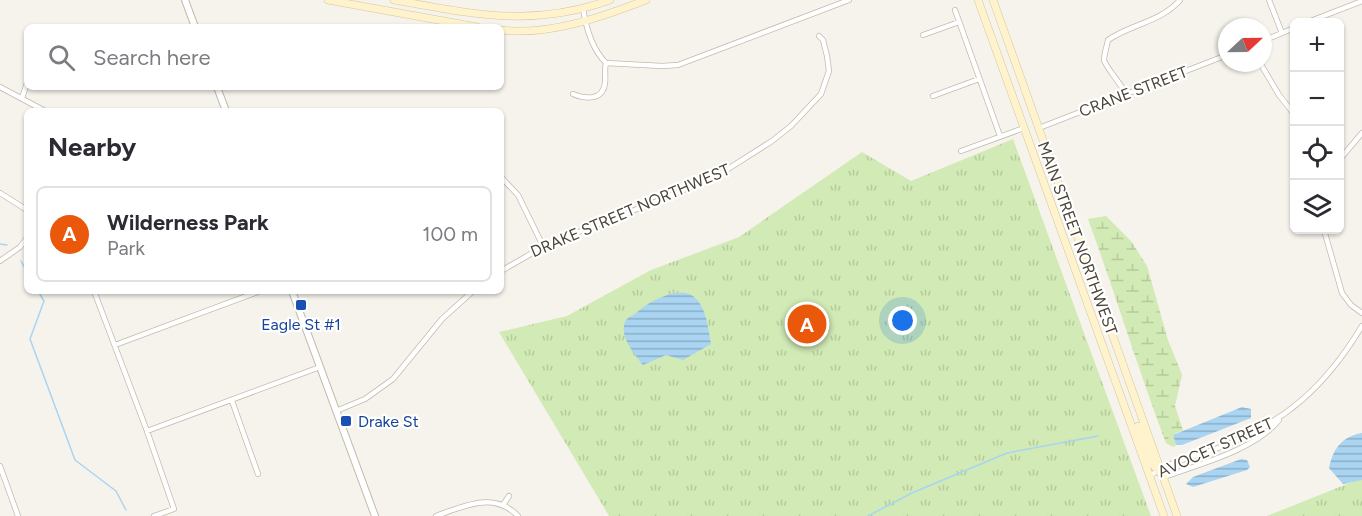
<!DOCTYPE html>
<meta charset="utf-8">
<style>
body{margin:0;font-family:Figtree,sans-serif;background:#f7f7f7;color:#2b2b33}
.controls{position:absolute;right:18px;top:18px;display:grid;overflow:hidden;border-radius:9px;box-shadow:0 2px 4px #0004}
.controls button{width:54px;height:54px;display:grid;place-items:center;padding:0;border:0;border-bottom:2px solid #e1e1e2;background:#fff;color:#2b2b33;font:30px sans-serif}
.compass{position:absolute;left:1218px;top:18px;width:54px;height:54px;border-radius:50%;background:#fff;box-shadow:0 2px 4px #0004;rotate:68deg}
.you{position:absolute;left:903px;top:321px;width:21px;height:21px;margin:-15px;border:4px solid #fff;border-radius:50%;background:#1a73e8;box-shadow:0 0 0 9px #1a73e833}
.badge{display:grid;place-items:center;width:39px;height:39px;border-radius:50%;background:#ea580c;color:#fff;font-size:20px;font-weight:700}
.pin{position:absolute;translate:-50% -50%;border:3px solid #fff;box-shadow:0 2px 6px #0006}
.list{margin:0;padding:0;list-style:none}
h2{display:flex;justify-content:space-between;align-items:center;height:78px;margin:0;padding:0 24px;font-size:26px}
h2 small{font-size:20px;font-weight:400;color:#7c7c81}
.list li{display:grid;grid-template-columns:39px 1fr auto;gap:18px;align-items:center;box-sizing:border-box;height:96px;margin:0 12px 12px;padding:0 12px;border:2px solid #e1e1e2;border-radius:9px}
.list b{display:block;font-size:22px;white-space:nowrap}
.list p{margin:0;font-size:20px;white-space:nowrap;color:#7c7c81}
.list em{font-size:20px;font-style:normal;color:#7c7c81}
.icon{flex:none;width:33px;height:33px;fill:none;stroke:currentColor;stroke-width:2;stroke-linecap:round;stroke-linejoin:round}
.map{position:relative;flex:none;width:1362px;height:516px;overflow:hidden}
.search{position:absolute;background:#fff;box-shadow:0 2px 4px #0004;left:24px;top:24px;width:480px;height:66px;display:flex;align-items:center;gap:15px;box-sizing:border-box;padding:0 21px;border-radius:9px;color:#7c7c81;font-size:22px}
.panel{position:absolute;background:#fff;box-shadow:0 2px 4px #0004;left:24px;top:108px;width:480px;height:186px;border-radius:9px}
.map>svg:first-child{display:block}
</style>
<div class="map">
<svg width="1362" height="516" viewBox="0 0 1362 516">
<defs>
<pattern id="wetland-marsh" width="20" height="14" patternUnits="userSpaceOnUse" patternTransform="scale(1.5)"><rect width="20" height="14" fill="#d2eab5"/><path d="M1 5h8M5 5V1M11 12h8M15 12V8" fill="none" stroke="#b6ca9c"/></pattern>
<pattern id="park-tufts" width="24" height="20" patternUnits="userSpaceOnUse" patternTransform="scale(1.5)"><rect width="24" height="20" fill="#d2eab5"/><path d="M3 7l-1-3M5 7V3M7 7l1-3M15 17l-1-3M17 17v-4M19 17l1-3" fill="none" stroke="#b6ca9c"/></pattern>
<pattern id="water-rules" width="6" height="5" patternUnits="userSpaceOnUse" patternTransform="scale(1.5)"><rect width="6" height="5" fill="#a9d4f2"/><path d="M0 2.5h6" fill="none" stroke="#8caec5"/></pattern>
</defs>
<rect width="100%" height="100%" fill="#f6f3ec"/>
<!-- wetland -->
<path fill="url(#wetland-marsh)" d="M 1106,216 L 1131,241 L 1147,266 L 1168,340 L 1182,375 L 1175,406 L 1183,430 L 1173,435 L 1176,445 L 1173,447 L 1166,443 C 1138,369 1115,293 1088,219 Z"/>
<!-- park -->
<path fill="url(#park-tufts)" d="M 1013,139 L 1151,516 L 609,516 L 499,332 L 567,316 L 651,270 L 739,237 L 862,152 L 911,181 Z
M 1362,478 L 1362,516 L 1267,516 Z"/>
<!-- water -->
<path fill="url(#water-rules)" d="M 674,293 C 679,293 685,292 689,294 C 706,301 708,328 711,344 L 683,360 L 666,355 L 643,365 C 635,355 619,336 625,322 C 627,317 632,316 636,313 C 649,302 657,298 674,293 Z
M 1242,407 L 1251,409 L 1251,418 L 1182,445 L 1176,445 L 1173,435 Z
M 1362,433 L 1362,480 L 1343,484 L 1329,468 C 1333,449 1341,437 1362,433 Z
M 1241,459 L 1247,460 L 1250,467 L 1247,470 L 1193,487 L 1186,484 L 1193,477 Z"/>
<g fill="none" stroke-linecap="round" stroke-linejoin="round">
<!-- stream -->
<path stroke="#a9d4f2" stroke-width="1.5" d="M 0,244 L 7,245
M 21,261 L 27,272
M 38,291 L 44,301 L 30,339 L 75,460 L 116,491 L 126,510
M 868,516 L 912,493 L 1007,453 L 1098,436"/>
<defs>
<path id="minor" d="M 1269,0 L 1282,33
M 955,10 L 1000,136
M 1308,22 L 1362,1
M 923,35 L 959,22
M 1263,41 L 1294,28
M 606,63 L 662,66 L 678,65 L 849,0
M 1260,63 L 1279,95 L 1294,114
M 0,87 L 45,111
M 573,94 C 585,99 603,101 605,83 C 606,75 604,70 606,63 C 592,49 586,28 583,8
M 1126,94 C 1121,84 1105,66 1104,60 C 1104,54 1107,46 1108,40 C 1131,24 1161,22 1180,0
M 933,96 L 979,79
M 22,98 L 27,83
M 1039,128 L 1227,55
M 961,151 L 1024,128
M 1340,159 L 1362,133
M 501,177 L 518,195 L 543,246
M 0,193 L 27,210
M 1324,230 L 1342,293 L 1351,305 L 1362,313
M 0,261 L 20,247 L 27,238
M 501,271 L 548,244 L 665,198 L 720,174 L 772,141 L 791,126 L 821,94 L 829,71 L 827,56 L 823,40 L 819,36
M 94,291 L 147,431 L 174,509 L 154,516
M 115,345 L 260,291
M 232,401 L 258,474
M 336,411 L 365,399 L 393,379 L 442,319 L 473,291
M 147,431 L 320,367
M 0,466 L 18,516
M 1150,476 C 1169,461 1195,457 1218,448 C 1284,424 1326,386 1362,326
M 1164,477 C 1199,464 1255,450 1279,420
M 503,505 L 509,496
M 436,516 C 464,506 494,491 518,516"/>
<path id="tertiary" d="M 185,0 L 195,27
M 217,87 L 226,111
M 292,291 L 375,516"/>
<path id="secondary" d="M 328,0 L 477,27
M 394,0 C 473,14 532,28 610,0
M 978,0 L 1164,516
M 993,0 L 1177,516
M 501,30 C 549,36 602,17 646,0
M 1138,426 L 1151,463 L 1162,475"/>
</defs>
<!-- minor casing -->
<use href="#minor" stroke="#c2bbae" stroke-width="6"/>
<!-- tertiary casing -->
<use href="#tertiary" stroke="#c2bbae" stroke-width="8"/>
<!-- secondary casing -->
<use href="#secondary" stroke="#d6c79b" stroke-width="8"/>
<!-- minor -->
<use href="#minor" stroke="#fff" stroke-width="4.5"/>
<!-- tertiary -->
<use href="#tertiary" stroke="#fff" stroke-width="6"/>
<!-- secondary -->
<use href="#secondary" stroke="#fff3cd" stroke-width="7"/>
</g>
<!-- markers -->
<g fill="#1a4fb4" stroke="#fff" stroke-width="2">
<rect x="295" y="299" width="12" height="12" rx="3"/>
<rect x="340" y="415" width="12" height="12" rx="3"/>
</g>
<g text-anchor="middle" stroke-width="4.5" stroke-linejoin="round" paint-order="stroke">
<!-- street labels -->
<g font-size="16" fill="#4b4439" stroke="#fff">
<text transform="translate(1133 91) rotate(-21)" y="6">CRANE STREET</text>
<text transform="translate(630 210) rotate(-23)" y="6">DRAKE STREET NORTHWEST</text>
<text transform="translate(1078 238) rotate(70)" y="6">MAIN STREET NORTHWEST</text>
<text transform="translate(1215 447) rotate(-24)" y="6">AVOCET STREET</text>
</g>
<!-- transit labels -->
<g font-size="16" fill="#164399" stroke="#fff">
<text x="301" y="330">Eagle St #1</text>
<text x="358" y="427" text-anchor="start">Drake St</text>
</g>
</g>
</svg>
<div class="controls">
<button>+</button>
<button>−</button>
<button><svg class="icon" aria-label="locate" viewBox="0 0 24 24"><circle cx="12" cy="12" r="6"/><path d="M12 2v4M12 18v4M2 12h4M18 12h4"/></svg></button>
<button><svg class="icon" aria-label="layers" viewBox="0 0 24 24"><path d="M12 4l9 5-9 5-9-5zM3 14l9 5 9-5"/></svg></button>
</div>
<svg class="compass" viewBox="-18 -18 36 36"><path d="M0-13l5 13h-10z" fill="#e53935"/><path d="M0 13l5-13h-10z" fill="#7c7c81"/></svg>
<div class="you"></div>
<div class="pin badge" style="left:807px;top:324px">A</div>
<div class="search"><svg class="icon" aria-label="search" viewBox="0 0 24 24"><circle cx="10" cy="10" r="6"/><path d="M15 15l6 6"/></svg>Search here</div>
<section class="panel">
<h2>Nearby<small></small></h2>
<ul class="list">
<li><span class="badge">A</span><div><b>Wilderness Park</b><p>Park</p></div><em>100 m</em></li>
</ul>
</section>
</div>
